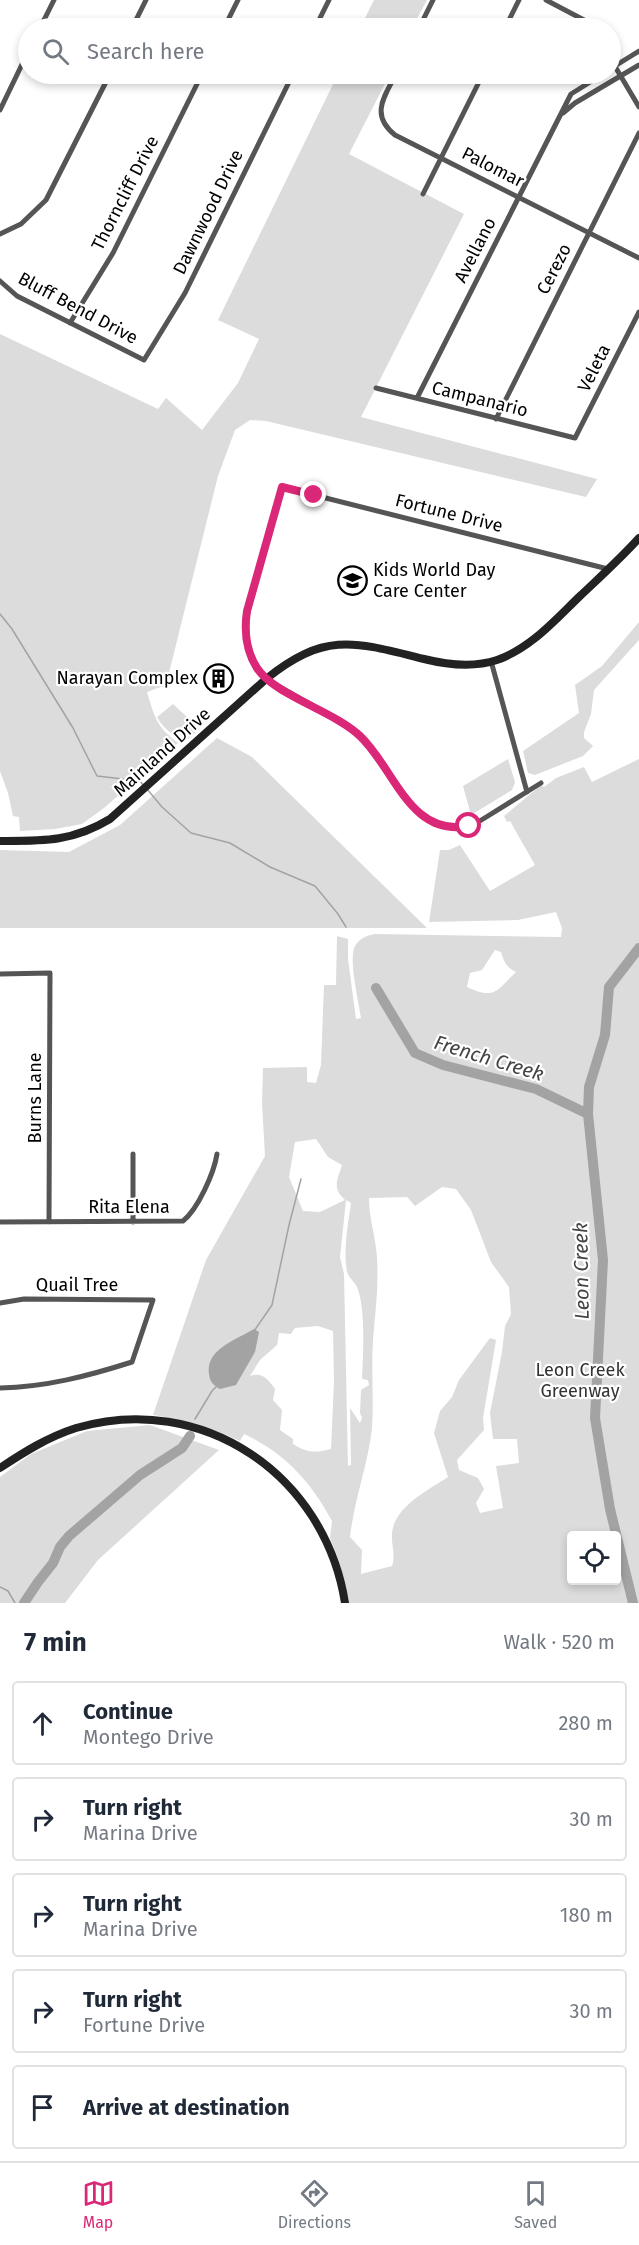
<!DOCTYPE html>
<meta charset="utf-8">
<style>
body{margin:0;font-family:"Fira Sans",sans-serif;background:#f6f6f7;color:#1f2937}
.controls{position:absolute;right:18px;bottom:18px;display:grid;overflow:hidden;border-radius:6px;box-shadow:0 3px 9px #0003}
.controls button{width:54px;height:54px;display:grid;place-items:center;padding:0;border:0;border-bottom:2px solid #e0e1e3;background:#fff;color:#1f2937;font:30px sans-serif}
.stop{position:absolute;width:18px;height:18px;margin:-14px;border:4px solid #db2777;border-radius:50%;background:#fff}
.stop.end{background:#db2777;border-color:#fff;box-shadow:0 2px 6px #0008}
.list{margin:0;padding:0;list-style:none}
h2{display:flex;justify-content:space-between;align-items:center;height:78px;margin:0;padding:0 24px;font-size:26px}
h2 small{font-size:20px;font-weight:400;color:#747a83}
.list li{display:grid;grid-template-columns:39px 1fr auto;gap:18px;align-items:center;box-sizing:border-box;height:84px;margin:0 12px 12px;padding:0 12px;border:2px solid #e0e1e3;border-radius:6px}
.list b{display:block;font-size:22px;white-space:nowrap}
.list p{margin:0;font-size:20px;white-space:nowrap;color:#747a83}
.list em{font-size:20px;font-style:normal;color:#747a83}
.icon{flex:none;width:33px;height:33px;fill:none;stroke:currentColor;stroke-width:2;stroke-linecap:round;stroke-linejoin:round}
.map{position:relative;flex:none;width:639px;height:1603px;overflow:hidden}
.search{position:absolute;background:#fff;box-shadow:0 3px 9px #0003;left:18px;right:18px;top:18px;height:66px;display:flex;align-items:center;gap:15px;box-sizing:border-box;padding:0 21px;border-radius:33px;color:#747a83;font-size:22px}
.sheet{height:558px;background:#fff}
nav{display:flex;justify-content:space-around;align-items:center;box-sizing:border-box;height:84px;border-top:2px solid #e0e1e3;background:#fff;font-size:16px;color:#747a83}
nav a{display:grid;justify-items:center;gap:3px}
nav .on{color:#db2777}
.map>svg:first-child{display:block}
</style>
<div class="map">
<svg width="639" height="1603" viewBox="0 0 639 1603">
<rect width="100%" height="100%" fill="#fff"/>
<!-- green -->
<path fill="#dcdcdc" fill-rule="evenodd" d="M 374,0 L 427,0 L 412,28 L 360,28 Z
M 338,74 L 390,74 L 349,154 L 464,214 L 361,417 L 597,479 L 586,497 L 266,421 L 250,420 L 235,430 L 218,476 L 166,685 L 147,692 C 155,718 156,726 178,743 L 104,808 L 82,824 L 55,829 L 20,831 L 19,817 L 13,816 L 8,793 L 0,771 L 0,334 L 158,409 L 166,398 L 202,430 L 238,383 L 259,339 L 218,320 Z
M 639,622 L 639,640 L 594,690 L 591,714 L 584,732 L 584,738 L 593,746 L 583,756 L 535,775 L 528,773 L 523,751 L 579,713 L 575,685 L 602,666 Z
M 173,704 L 200,729 L 186,741 C 174,736 163,729 157,717 Z
M 217,738 L 252,757 L 427,928 L 0,928 L 0,850 L 69,852 L 120,825 Z
M 508,759 L 515,782 L 512,790 L 471,815 L 463,786 Z
M 639,759 L 639,1603 L 348,1603 L 339,1561 L 330,1538 L 332,1521 C 311,1482 285,1453 244,1434 L 240,1441 C 209,1427 188,1420 153,1415 L 206,1260 L 265,1156 L 262,1103 L 263,1068 L 307,1067 L 307,1082 L 316,1083 L 321,1065 L 324,985 L 336,985 L 337,936 L 348,939 L 348,959 L 356,1019 L 361,1018 C 359,1003 348,958 355,946 C 360,938 366,936 375,934 L 561,937 L 562,928 L 556,912 L 518,920 L 429,922 L 440,850 L 449,850 L 460,845 L 490,891 L 535,865 L 510,821 L 507,822 L 504,816 L 541,785 L 544,787 L 556,778 L 584,767 L 592,782 ZM 495,950 L 501,952 C 504,962 507,968 516,972 C 496,991 495,1000 467,987 L 470,973 L 482,970 ZM 316,1139 L 328,1157 L 342,1165 C 337,1181 332,1188 345,1200 L 320,1212 L 303,1211 L 289,1177 L 295,1142 ZM 442,1187 L 456,1189 L 471,1210 L 491,1262 L 509,1287 L 511,1314 L 505,1326 L 502,1352 L 490,1413 L 493,1439 L 517,1439 L 519,1463 L 496,1466 L 503,1508 L 480,1513 L 476,1503 L 484,1489 L 478,1478 L 459,1470 L 457,1460 L 484,1430 L 483,1418 L 496,1340 L 490,1338 L 459,1380 L 452,1397 L 440,1411 L 434,1433 L 448,1477 C 427,1491 395,1506 392,1533 C 391,1546 396,1554 392,1566 L 361,1574 L 362,1550 L 350,1537 C 354,1500 368,1465 372,1428 C 374,1399 371,1370 373,1340 C 375,1313 379,1286 377,1258 C 376,1237 369,1220 369,1198 L 407,1197 L 415,1206 ZM 346,1200 L 351,1203 C 348,1225 343,1249 347,1272 C 349,1278 354,1281 357,1287 C 366,1308 363,1356 362,1379 L 368,1380 L 369,1385 L 361,1390 L 360,1413 L 362,1418 L 360,1423 L 350,1408 L 351,1465 L 348,1466 L 344,1274 L 340,1257 ZM 318,1326 L 333,1331 L 334,1381 L 331,1449 C 315,1453 307,1453 293,1444 L 293,1439 L 280,1430 L 282,1410 L 273,1400 L 275,1389 C 268,1379 262,1372 250,1376 L 260,1360 L 277,1345 L 279,1333 L 291,1334 L 295,1328 ZM 572,1536 L 616,1536 L 616,1580 L 572,1580 Z
M 150,1425 L 219,1450 L 98,1560 L 65,1603 L 0,1603 L 0,1477 L 31,1454 L 87,1431 Z"/>
<!-- water -->
<path fill="#a3a3a3" d="M 254,1329 L 259,1332 L 255,1352 L 236,1385 L 220,1389 C 213,1385 210,1382 209,1374 C 205,1349 238,1339 254,1329 Z"/>
<g fill="none" stroke-linecap="round" stroke-linejoin="round">
<!-- stream -->
<path stroke="#a3a3a3" stroke-width="1.5" d="M 0,614 L 12,629 L 73,728 L 97,776 L 140,781 L 144,786
M 147,789 L 162,807 L 191,833 L 230,843 L 270,867 L 315,886 L 338,914 L 346,927
M 254,1331 L 272,1305 L 289,1225 L 301,1179
M 195,1419 L 212,1391 L 217,1386
M 0,1587 L 8,1591 L 15,1603"/>
<!-- river -->
<path stroke="#a3a3a3" stroke-width="10" d="M 376,988 L 415,1053 L 443,1065 L 536,1089 L 588,1114
M 24,1603 L 38,1582 L 53,1563 L 60,1547 L 69,1536 L 140,1475 L 182,1448 L 190,1436
M 633,1603 L 610,1509 L 595,1418 L 603,1260 L 588,1114 L 589,1087 L 605,1035 L 609,987 L 639,948"/>
<!-- street -->
<path stroke="#555" stroke-width="5" d="M 546,0 L 584,20 L 593,28
M 40,28 L 54,0
M 132,28 L 146,0
M 224,28 L 238,0
M 315,28 L 329,0
M 419,28 L 433,0
M 505,28 L 519,0
M 610,58 L 639,107
M 610,69 L 639,51
M 396,74 C 384,97 370,115 395,135 L 639,258
M 0,110 L 28,52
M 563,113 L 575,103 L 639,65
M 423,194 L 483,74
M 0,234 L 21,224 L 46,200 L 110,74
M 0,281 L 17,296 L 144,360 L 185,293 L 293,74
M 70,323 L 113,253 L 202,74
M 376,388 L 575,438 L 639,312
M 417,398 L 571,94 L 603,74
M 496,419 L 639,133
M 491,661 L 527,792
M 541,783 L 475,824 L 457,828 L 434,824 L 415,809 L 360,735 L 336,719 L 266,679 L 257,668 L 249,652 L 246,642 L 246,619 L 282,487 L 608,569
M 0,974 L 50,973 L 49,1222
M 133,1154 L 133,1222
M 0,1222 L 183,1221 C 198,1209 214,1173 217,1154
M 0,1303 L 24,1299 L 153,1300 L 132,1362 C 88,1376 46,1387 0,1388"/>
<!-- secondary -->
<path stroke="#222" stroke-width="8" d="M 0,841 C 43,841 72,842 110,819 L 266,679 C 325,631 356,642 424,659 C 448,665 473,668 497,660 C 531,648 555,620 580,596 C 600,577 620,559 639,538
M 0,1468 C 24,1452 48,1437 76,1428 C 202,1391 325,1475 345,1603"/>
</g>
<g fill="none" stroke-linecap="round" stroke-linejoin="round">
<!-- route -->
<path stroke="#db2777" stroke-width="8" d="M 314,495 L 282,487 L 247,611 C 244,631 246,651 257,668 C 274,695 334,711 360,736 C 395,769 409,837 469,826"/>
</g>
<!-- icons -->
<defs>
<symbol id="school-ring" viewBox="-11 -11 22 22"><circle r="9.5" fill="#fff" stroke="#000" stroke-width="1.5"/><path d="M0-5L7-2L0 1L-7-2ZM-4 1L0 2.5L4 1V4Q0 6-4 4Z" fill="#000"/></symbol>
<symbol id="building-ring" viewBox="-11 -11 22 22"><circle r="9.5" fill="#fff" stroke="#000" stroke-width="1.5"/><path d="M-4-6H4V6H1V3H-1V6H-4ZM-2.5-4.3h1.7v1.8h-1.7ZM.8-4.3h1.7v1.8H.8ZM-2.5-1h1.7V.8h-1.7ZM.8-1h1.7V.8H.8Z" fill="#000"/></symbol>
</defs>
<g fill-rule="evenodd">
<use href="#school-ring" x="336" y="564" width="33" height="33"/>
<use href="#building-ring" x="202" y="662" width="33" height="33"/>
</g>
<g text-anchor="middle" stroke-width="4.5" stroke-linejoin="round" paint-order="stroke">
<!-- street labels -->
<g font-size="18" fill="#000" stroke="#fff">
<text transform="translate(493 167) rotate(27)" y="6">Palomar</text>
<text transform="translate(125 193) rotate(-63)" y="6">Thorncliff Drive</text>
<text transform="translate(208 212) rotate(-64)" y="6">Dawnwood Drive</text>
<text transform="translate(475 250) rotate(-63)" y="6">Avellano</text>
<text transform="translate(554 269) rotate(-63)" y="6">Cerezo</text>
<text transform="translate(78 308) rotate(28)" y="6">Bluff Bend Drive</text>
<text transform="translate(594 368) rotate(-63)" y="6">Veleta</text>
<text transform="translate(480 399) rotate(14)" y="6">Campanario</text>
<text transform="translate(449 513) rotate(14)" y="6">Fortune Drive</text>
<text transform="translate(162 752) rotate(-42)" y="6">Mainland Drive</text>
<text transform="translate(35 1098) rotate(-90)" y="6">Burns Lane</text>
<text x="129" y="1213">Rita Elena</text>
<text x="77" y="1291">Quail Tree</text>
</g>
<!-- poi labels -->
<g font-size="18" fill="#000" stroke="#fff" text-anchor="start">
<text x="373" y="576">Kids World Day<tspan x="373" dy="21">Care Center</tspan></text>
<text x="198" y="684" text-anchor="end">Narayan Complex</text>
</g>
<!-- park labels -->
<g font-size="18" fill="#333" stroke="#fff">
<text x="580" y="1376">Leon Creek<tspan x="580" dy="21">Greenway</tspan></text>
</g>
<!-- water labels -->
<g font-size="20" font-style="italic" fill="#444" stroke="#fff">
<text transform="translate(489 1058) rotate(17)" y="7">French Creek</text>
<text transform="translate(581 1271) rotate(-91)" y="7">Leon Creek</text>
</g>
</g>
</svg>
<div class="controls">
<button><svg class="icon" aria-label="locate" viewBox="0 0 24 24"><circle cx="12" cy="12" r="6"/><path d="M12 2v4M12 18v4M2 12h4M18 12h4"/></svg></button>
</div>
<div class="stop" style="left:469px;top:826px"></div>
<div class="stop end" style="left:314px;top:495px"></div>
<div class="search"><svg class="icon" aria-label="search" viewBox="0 0 24 24"><circle cx="10" cy="10" r="6"/><path d="M15 15l6 6"/></svg>Search here</div>
</div>
<section class="sheet">
<h2>7 min<small>Walk · 520 m</small></h2>
<ul class="list">
<li><svg class="icon" aria-label="ahead" viewBox="0 0 24 24"><path d="M12 20V5M6 11l6-6 6 6"/></svg><div><b>Continue</b><p>Montego Drive</p></div><em>280 m</em></li>
<li><svg class="icon" aria-label="right" viewBox="0 0 24 24"><path d="M7 20v-9h11M14 6l5 5-5 5"/></svg><div><b>Turn right</b><p>Marina Drive</p></div><em>30 m</em></li>
<li><svg class="icon" aria-label="right" viewBox="0 0 24 24"><path d="M7 20v-9h11M14 6l5 5-5 5"/></svg><div><b>Turn right</b><p>Marina Drive</p></div><em>180 m</em></li>
<li><svg class="icon" aria-label="right" viewBox="0 0 24 24"><path d="M7 20v-9h11M14 6l5 5-5 5"/></svg><div><b>Turn right</b><p>Fortune Drive</p></div><em>30 m</em></li>
<li><svg class="icon" aria-label="arrive" viewBox="0 0 24 24"><path d="M6 21V4h12l-3 4 3 4H6"/></svg><div><b>Arrive at destination</b></div></li>
</ul>
</section>
<nav>
<a class="on"><svg class="icon" aria-label="map" viewBox="0 0 24 24"><path d="M3 6l6-2 6 2 6-2v14l-6 2-6-2-6 2zM9 4v14M15 6v14"/></svg>Map</a>
<a><svg class="icon" aria-label="directions" viewBox="0 0 24 24"><path d="M12 3l9 9-9 9-9-9zM9 14v-3h6M13 9l2 2-2 2"/></svg>Directions</a>
<a><svg class="icon" aria-label="saved" viewBox="0 0 24 24"><path d="M7 4h10v16l-5-4-5 4z"/></svg>Saved</a>
</nav>
